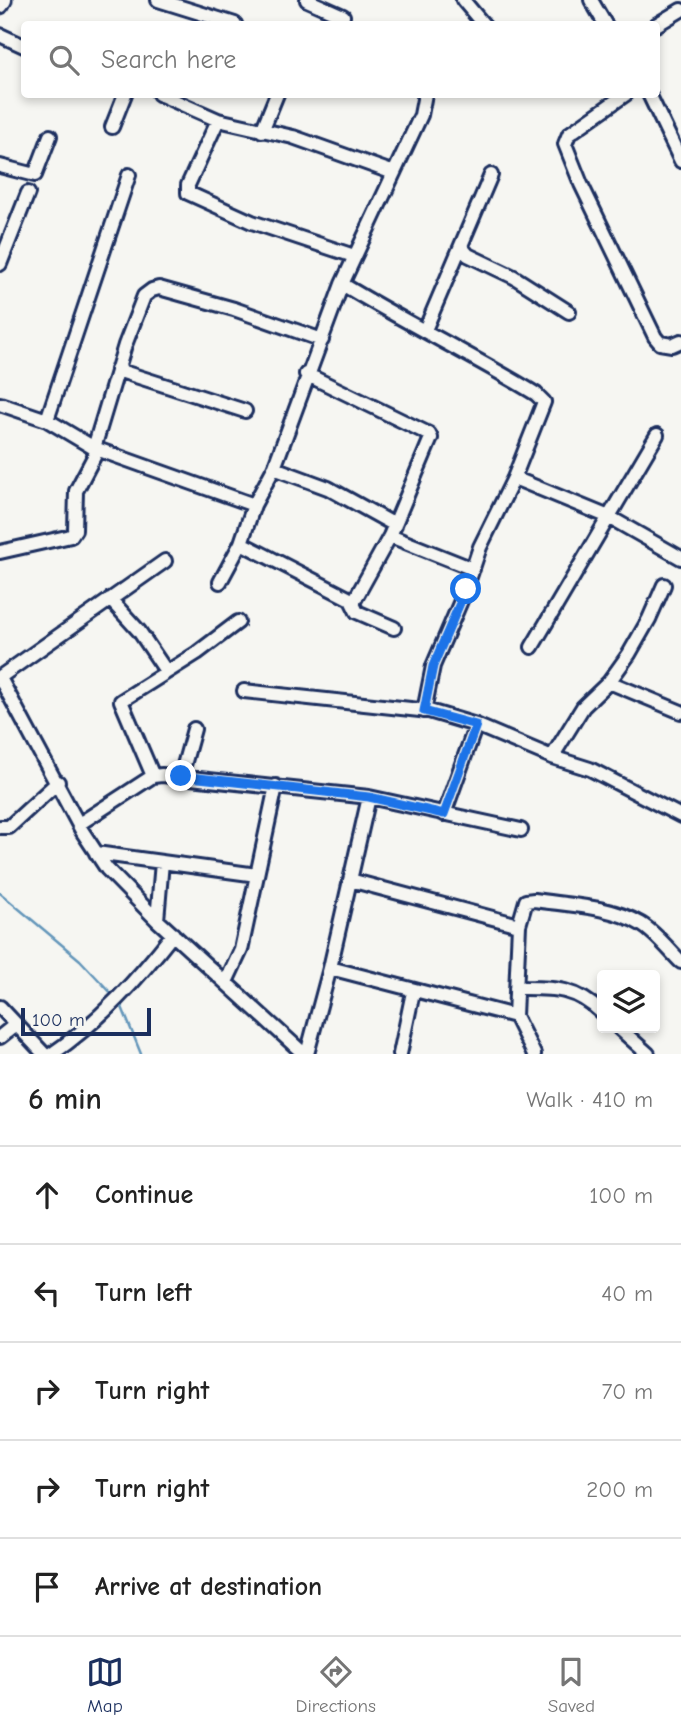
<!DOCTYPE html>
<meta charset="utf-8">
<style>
body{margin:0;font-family:"Comic Neue",sans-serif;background:#f6f6f6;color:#222}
.controls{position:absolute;right:21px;bottom:21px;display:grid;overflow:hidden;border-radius:7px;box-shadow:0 4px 10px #0003}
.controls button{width:63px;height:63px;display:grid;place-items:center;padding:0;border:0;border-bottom:2px solid #e0e0e0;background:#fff;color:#222;font:35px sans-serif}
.scale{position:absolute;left:21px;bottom:18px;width:130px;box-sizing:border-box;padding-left:7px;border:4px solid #1b2f5e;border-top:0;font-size:19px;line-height:24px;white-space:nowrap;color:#1b2f5e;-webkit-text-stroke:5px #f6f6f2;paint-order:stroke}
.stop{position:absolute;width:21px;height:21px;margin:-16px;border:5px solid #1a73e8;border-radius:50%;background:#fff}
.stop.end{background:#1a73e8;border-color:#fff;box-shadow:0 2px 7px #0008}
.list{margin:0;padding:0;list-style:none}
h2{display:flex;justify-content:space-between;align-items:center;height:91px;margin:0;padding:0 28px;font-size:30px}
h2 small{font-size:23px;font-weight:400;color:#767676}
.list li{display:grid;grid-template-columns:46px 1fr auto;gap:21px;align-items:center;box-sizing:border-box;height:98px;padding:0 28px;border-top:2px solid #e0e0e0}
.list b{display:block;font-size:26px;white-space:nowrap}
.list em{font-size:23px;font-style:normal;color:#767676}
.icon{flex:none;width:38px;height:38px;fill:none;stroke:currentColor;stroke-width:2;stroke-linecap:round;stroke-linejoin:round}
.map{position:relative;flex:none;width:681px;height:1054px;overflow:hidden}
.search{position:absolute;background:#fff;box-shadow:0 4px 10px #0003;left:21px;right:21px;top:21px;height:77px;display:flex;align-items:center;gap:18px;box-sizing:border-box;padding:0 24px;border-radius:7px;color:#767676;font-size:26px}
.sheet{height:581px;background:#fff}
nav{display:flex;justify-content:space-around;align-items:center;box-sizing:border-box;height:98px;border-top:2px solid #e0e0e0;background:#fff;font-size:19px;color:#767676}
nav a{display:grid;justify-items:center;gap:4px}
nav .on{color:#1b2f5e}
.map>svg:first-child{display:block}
</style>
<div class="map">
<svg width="681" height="1054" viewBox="0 0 681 1054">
<rect width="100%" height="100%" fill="#f6f6f2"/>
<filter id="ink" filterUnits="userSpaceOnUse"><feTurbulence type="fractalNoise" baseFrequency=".0143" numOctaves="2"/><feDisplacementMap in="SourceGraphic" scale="14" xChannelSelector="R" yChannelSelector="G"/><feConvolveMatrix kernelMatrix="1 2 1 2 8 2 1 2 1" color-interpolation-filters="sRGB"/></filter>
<g filter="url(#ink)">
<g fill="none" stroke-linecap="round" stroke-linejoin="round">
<!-- stream -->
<path stroke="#6496ba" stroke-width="2.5" d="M 0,893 L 80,960 L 112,994
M 120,1002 L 141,1054"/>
<defs>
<path id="minor" d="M 158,0 L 235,24
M 307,0 L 343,16
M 463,0 L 483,24
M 591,0 L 605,24
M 656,25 L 681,10
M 0,35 L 24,46
M 159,94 L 218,120 L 293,137 L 394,173
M 626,94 L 569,134 L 565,144 L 581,184 L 655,337 L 660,343 L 672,345 L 681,341
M 649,94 L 681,161
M 218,120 L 188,185 L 188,193 L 252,222 L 354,256
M 112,127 L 125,94
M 262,131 L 277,94
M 0,166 L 35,175 L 50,136
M 462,248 L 468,255 L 514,277 L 569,312
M 0,264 L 28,193
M 342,284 C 406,323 472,355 536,394 L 544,402 L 514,478 L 480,547 L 466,589 L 433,666 L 424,711
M 425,330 L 491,175
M 117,370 L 245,411
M 0,404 L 47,420 L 94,448 L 254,505 L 241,543 L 220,582
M 47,420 L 129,175
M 94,448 L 125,345 L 144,296 L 152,290 L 159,288 L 234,309 L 322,340
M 274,468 L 328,488 L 395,525
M 514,478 L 609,517 L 681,558
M 254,505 L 274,468 L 342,284 L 421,115 L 425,94
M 390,536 L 473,569
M 241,543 L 354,601 L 390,536 L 431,438 L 429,434 L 306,374
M 0,552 L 71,536 L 75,530 L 76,491 L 98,449
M 110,599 L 139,631 L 166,671
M 352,602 L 357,612 L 394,628
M 532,647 L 657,435
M 0,677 L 165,561
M 0,678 L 82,831 L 107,869 L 157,920 L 304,1054
M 609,682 L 681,712
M 244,691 L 429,711 L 476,725 L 552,757 L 590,769 L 681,816
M 552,757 L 583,707 L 609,682 L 629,654 L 649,619 L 664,585
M 153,776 L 121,701 L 197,653 L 238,622
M 181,776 L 194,729
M 444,814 L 476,725
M 79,824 L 153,776 L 162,775 L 369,797 L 521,830
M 0,827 L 9,827 L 58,782
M 96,853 L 257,875
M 350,880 L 519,925
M 157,920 L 162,862
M 330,968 L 515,1016
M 226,982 L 241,950 L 276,786
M 516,988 C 552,988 574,986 602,1013
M 0,1007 L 44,1054
M 619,1028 L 648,1054
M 0,1037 L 15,1025
M 52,1054 C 100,1021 138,979 173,934
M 307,1054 L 330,968 L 369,797
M 400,1054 L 413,992
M 534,1054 L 515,1016 L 519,925 L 526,901 L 534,900 C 568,905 611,906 641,924 C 656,933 669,950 681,962"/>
<path id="major" d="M 0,5 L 3,0"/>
</defs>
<!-- minor casing -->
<use href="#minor" stroke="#1b2f5e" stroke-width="18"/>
<!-- major casing -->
<use href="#major" stroke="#1b2f5e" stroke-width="21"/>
<!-- minor -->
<use href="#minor" stroke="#f6f6f2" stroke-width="12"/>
<!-- major -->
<use href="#major" stroke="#f6f6f2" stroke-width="16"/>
</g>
</g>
<g fill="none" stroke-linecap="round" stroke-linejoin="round" filter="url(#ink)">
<!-- route -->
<path stroke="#1a73e8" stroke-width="9" d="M 181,776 L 369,797 L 444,814 L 476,725 L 424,711 L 433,666 L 466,589"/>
</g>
</svg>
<div class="controls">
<button><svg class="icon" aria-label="layers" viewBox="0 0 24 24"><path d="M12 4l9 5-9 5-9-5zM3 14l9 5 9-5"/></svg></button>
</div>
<div class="scale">100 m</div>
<div class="stop" style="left:466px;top:589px"></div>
<div class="stop end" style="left:181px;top:776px"></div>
<div class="search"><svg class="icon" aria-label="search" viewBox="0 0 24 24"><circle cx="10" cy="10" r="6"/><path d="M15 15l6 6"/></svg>Search here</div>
</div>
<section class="sheet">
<h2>6 min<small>Walk · 410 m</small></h2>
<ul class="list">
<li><svg class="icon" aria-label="ahead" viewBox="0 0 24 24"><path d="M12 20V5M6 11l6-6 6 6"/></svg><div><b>Continue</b></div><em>100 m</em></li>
<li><svg class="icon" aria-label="left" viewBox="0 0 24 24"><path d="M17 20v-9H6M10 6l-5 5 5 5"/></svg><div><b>Turn left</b></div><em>40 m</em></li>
<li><svg class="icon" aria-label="right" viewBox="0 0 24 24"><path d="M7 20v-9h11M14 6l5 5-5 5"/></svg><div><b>Turn right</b></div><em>70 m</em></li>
<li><svg class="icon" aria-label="right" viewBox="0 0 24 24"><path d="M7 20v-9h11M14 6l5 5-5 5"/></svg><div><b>Turn right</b></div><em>200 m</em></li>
<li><svg class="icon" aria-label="arrive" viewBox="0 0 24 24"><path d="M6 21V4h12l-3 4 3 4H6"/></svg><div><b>Arrive at destination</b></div></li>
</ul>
</section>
<nav>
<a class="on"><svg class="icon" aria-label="map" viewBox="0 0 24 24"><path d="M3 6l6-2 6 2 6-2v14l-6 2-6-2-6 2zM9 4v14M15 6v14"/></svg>Map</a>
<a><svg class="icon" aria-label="directions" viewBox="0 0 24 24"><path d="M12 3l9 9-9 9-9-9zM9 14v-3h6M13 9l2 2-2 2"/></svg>Directions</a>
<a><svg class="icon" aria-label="saved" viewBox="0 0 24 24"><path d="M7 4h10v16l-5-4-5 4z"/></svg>Saved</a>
</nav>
